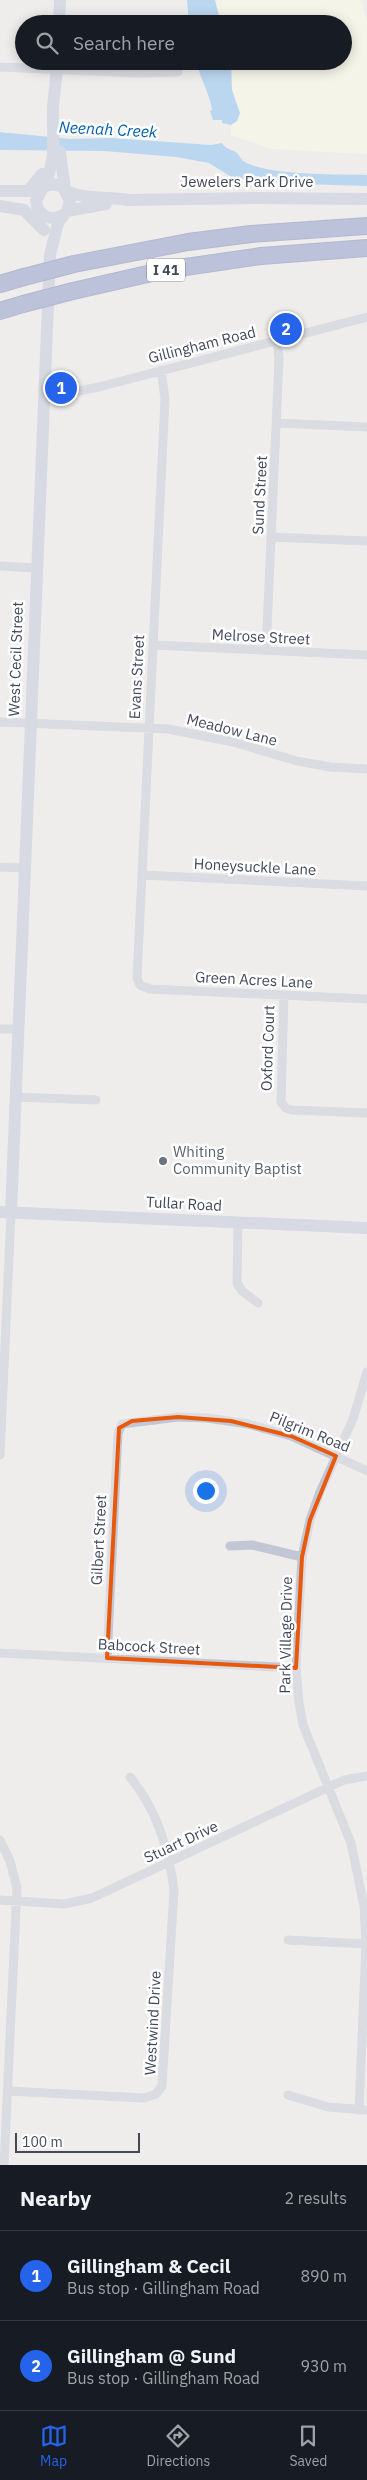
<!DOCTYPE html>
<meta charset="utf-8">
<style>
body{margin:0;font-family:"IBM Plex Sans",sans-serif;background:#20242c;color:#f1f3f6}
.scale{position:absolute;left:15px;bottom:12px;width:125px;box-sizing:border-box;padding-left:5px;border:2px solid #43495b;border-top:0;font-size:14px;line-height:18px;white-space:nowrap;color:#43495b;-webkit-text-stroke:4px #fff;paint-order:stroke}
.you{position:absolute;left:205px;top:1490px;width:18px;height:18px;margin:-12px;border:4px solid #fff;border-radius:50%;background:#1a73e8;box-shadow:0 0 0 8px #1a73e833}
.badge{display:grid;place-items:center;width:32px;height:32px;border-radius:50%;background:#2563eb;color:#fff;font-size:16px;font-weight:700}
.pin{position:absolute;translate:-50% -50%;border:2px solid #fff;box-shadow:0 1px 5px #0006}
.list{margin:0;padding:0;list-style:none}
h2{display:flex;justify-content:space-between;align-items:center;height:65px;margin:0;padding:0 20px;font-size:21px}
h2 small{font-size:16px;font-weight:400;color:#9ea1a6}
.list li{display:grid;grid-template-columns:32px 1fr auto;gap:15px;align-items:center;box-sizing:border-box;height:90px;padding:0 20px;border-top:1px solid #363941}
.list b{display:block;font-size:19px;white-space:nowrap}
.list p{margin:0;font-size:16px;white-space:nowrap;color:#9ea1a6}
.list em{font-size:16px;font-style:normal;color:#9ea1a6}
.icon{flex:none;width:28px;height:28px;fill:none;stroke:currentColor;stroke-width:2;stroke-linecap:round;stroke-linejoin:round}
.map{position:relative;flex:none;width:367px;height:2165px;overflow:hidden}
.search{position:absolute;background:#171b24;box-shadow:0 2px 12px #0003;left:15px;right:15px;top:15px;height:55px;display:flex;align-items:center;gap:12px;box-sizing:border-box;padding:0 18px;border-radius:28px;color:#9ea1a6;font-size:19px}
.sheet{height:245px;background:#171b24}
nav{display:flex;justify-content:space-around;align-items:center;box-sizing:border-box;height:70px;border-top:1px solid #363941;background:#171b24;font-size:14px;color:#9ea1a6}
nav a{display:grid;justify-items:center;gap:2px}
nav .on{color:#2563eb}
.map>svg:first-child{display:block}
</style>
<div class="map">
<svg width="367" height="2165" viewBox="0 0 367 2165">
<rect width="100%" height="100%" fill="#efecec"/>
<!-- commercial -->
<path fill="#fdfce2" d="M 215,0 L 361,0 L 367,20 L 367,154 L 271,149 L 231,135 L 231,125 L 237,121 L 240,113 L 232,90 L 231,61 L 343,61 L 343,24 L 221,24 Z"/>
<!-- water -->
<path fill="#7dbdf3" d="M 187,0 L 215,0 L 221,24 L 189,24 Z
M 197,61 L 231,61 L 232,90 L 240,113 L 237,121 L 231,125 L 222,123 L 222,120 L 213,120 L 210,111 L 212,110 C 210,93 199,78 197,61 Z
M 0,132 L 70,139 L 112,138 L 211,145 L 222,143 C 226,150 232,149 237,153 C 240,156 241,160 245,162 C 271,176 337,174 367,175 L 367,186 L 301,184 L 233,178 L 209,163 L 176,157 L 104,151 L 0,150 Z"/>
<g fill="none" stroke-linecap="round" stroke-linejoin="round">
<defs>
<path id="highway" d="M 74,264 L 188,242 L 251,234 L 367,226
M 0,284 L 24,277
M 73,291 L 165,270 L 261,256 L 367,248
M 0,311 L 23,304"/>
</defs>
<!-- highway casing -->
<use href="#highway" stroke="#6a79ac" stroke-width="18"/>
<!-- street -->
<path stroke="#c1c7d5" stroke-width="9" d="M 0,67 L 137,73 L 178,72
M 161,370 L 165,399 L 137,978 L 140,985 L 150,989 L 367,999
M 44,398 L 99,387 L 367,317
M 277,423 L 367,427
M 271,537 L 367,541
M 0,566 L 36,568
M 153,645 L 367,655
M 266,651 L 279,359 L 277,340
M 0,722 L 168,729 L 233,742 L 297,761 L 330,767 L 367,769
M 0,867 L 24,868
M 142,875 L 367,886
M 284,995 L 281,1102 L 286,1108 L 292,1110 L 367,1113
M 0,1029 L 18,1029
M 15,1097 L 96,1100
M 238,1222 L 237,1283 L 242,1291 L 258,1303
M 0,1455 L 11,1213
M 230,1546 L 252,1545 L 302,1557
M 0,1653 L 296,1668
M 107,1658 L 118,1433 L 122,1424 L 178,1417 L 207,1418 L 248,1424 L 291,1436 L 367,1471
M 0,1840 L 10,1861 L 17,1888 L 4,2165
M 0,1900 L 64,1904 L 92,1898 L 344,1780 L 367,1776
M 288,1940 L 366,1944
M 8,2091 L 144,2098 L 156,2094 L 162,2086 L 174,1890 C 169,1850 156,1808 130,1777
M 288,2095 L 328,2107 L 367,2110
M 359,2110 L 366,1944 L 364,1906 L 351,1843 L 303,1725 L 299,1703 L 296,1668 L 302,1557 L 310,1520 L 320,1492 L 353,1419 L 367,1372"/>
<!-- secondary -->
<path stroke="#bcc3d8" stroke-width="12" d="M 59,24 L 60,0
M 60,152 L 65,189
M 43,187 C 58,158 52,139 53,108 C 54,93 57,77 57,61
M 0,191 L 34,191
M 28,191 L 42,174
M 67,191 C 85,200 107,196 128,200 L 255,198 L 367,199
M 0,206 L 24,210 L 44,230
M 67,211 L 106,204
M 0,1212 L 367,1228
M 11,1213 L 50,255 L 58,223 L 67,211 L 70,201 L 63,187 L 53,184 L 43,187 L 36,201 C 38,216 50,222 63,215"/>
<!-- highway -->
<use href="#highway" stroke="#7e8ec0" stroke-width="16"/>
<defs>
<path id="highway-bridge" d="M 24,277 L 74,264
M 23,304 L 73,291"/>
</defs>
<!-- highway-bridge casing -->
<use href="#highway-bridge" stroke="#6a79ac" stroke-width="18" stroke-linecap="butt"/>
<!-- highway-bridge -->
<use href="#highway-bridge" stroke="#7e8ec0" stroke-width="16"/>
</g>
<!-- marked area -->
<path d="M0 0H367V2165H0ZM 178,1417 L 231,1421 L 291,1436 L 336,1456 L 310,1520 L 302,1557 L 296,1668 L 107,1658 L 119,1428 L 132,1421 Z" fill="#efecec" fill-opacity=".55" fill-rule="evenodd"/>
<path fill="none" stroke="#e8590c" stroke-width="4" stroke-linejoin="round" d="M 178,1417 L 231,1421 L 291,1436 L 336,1456 L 310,1520 L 302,1557 L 296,1668 L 107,1658 L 119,1428 L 132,1421 Z"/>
<!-- markers -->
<circle fill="#6b7280" stroke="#fff" stroke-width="2" cx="163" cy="1161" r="5"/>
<g text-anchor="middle" stroke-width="5" stroke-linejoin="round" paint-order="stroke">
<!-- shield labels -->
<rect fill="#fff" stroke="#7b808c" stroke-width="1" x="147" y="258.5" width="38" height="23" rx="4"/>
<g font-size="14" font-weight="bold" fill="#43495b">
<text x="166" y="275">I 41</text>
</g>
<!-- street labels -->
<g font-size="15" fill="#43495b" stroke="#fff">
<text x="247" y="187">Jewelers Park Drive</text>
<text transform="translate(202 345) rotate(-14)" y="5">Gillingham Road</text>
<text transform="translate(260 495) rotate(-87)" y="5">Sund Street</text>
<text transform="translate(261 637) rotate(3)" y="5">Melrose Street</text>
<text transform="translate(16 659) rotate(-88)" y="5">West Cecil Street</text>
<text transform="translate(137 677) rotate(-87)" y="5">Evans Street</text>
<text transform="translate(232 730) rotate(14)" y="5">Meadow Lane</text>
<text transform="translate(255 867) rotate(3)" y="5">Honeysuckle Lane</text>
<text transform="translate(254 980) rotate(3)" y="5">Green Acres Lane</text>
<text transform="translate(268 1048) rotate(-88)" y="5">Oxford Court</text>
<text transform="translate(184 1204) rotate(3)" y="5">Tullar Road</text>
<text transform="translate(310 1432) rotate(22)" y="5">Pilgrim Road</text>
<text transform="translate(99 1540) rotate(-87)" y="5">Gilbert Street</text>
<text transform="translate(286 1635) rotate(-89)" y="5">Park Village Drive</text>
<text transform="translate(149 1647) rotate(3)" y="5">Babcock Street</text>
<text transform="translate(181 1842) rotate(-25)" y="5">Stuart Drive</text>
<text transform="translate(153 2023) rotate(-87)" y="5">Westwind Drive</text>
</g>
<!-- worship labels -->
<g font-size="15" fill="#5b616d" stroke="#fff" text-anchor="start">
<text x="173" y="1157">Whiting<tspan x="173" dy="17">Community Baptist</tspan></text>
</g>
<!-- water labels -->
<g font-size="16" font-style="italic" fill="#0060b1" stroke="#fff">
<text transform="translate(108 129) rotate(3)" y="6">Neenah Creek</text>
</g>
</g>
</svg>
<div class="scale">100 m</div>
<div class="you"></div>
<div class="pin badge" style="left:61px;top:388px">1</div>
<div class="pin badge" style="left:286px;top:329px">2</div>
<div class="search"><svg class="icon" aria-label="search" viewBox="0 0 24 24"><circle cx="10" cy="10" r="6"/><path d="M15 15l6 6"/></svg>Search here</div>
</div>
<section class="sheet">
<h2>Nearby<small>2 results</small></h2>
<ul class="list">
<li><span class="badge">1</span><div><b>Gillingham &amp; Cecil</b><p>Bus stop · Gillingham Road</p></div><em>890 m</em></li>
<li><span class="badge">2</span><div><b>Gillingham @ Sund</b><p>Bus stop · Gillingham Road</p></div><em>930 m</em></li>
</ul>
</section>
<nav>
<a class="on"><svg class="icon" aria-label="map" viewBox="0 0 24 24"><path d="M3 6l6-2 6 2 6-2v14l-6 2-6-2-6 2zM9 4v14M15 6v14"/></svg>Map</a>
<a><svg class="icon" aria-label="directions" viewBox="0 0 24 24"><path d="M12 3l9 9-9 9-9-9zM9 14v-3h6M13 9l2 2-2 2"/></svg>Directions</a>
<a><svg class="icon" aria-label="saved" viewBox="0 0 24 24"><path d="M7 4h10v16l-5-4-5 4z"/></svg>Saved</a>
</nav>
